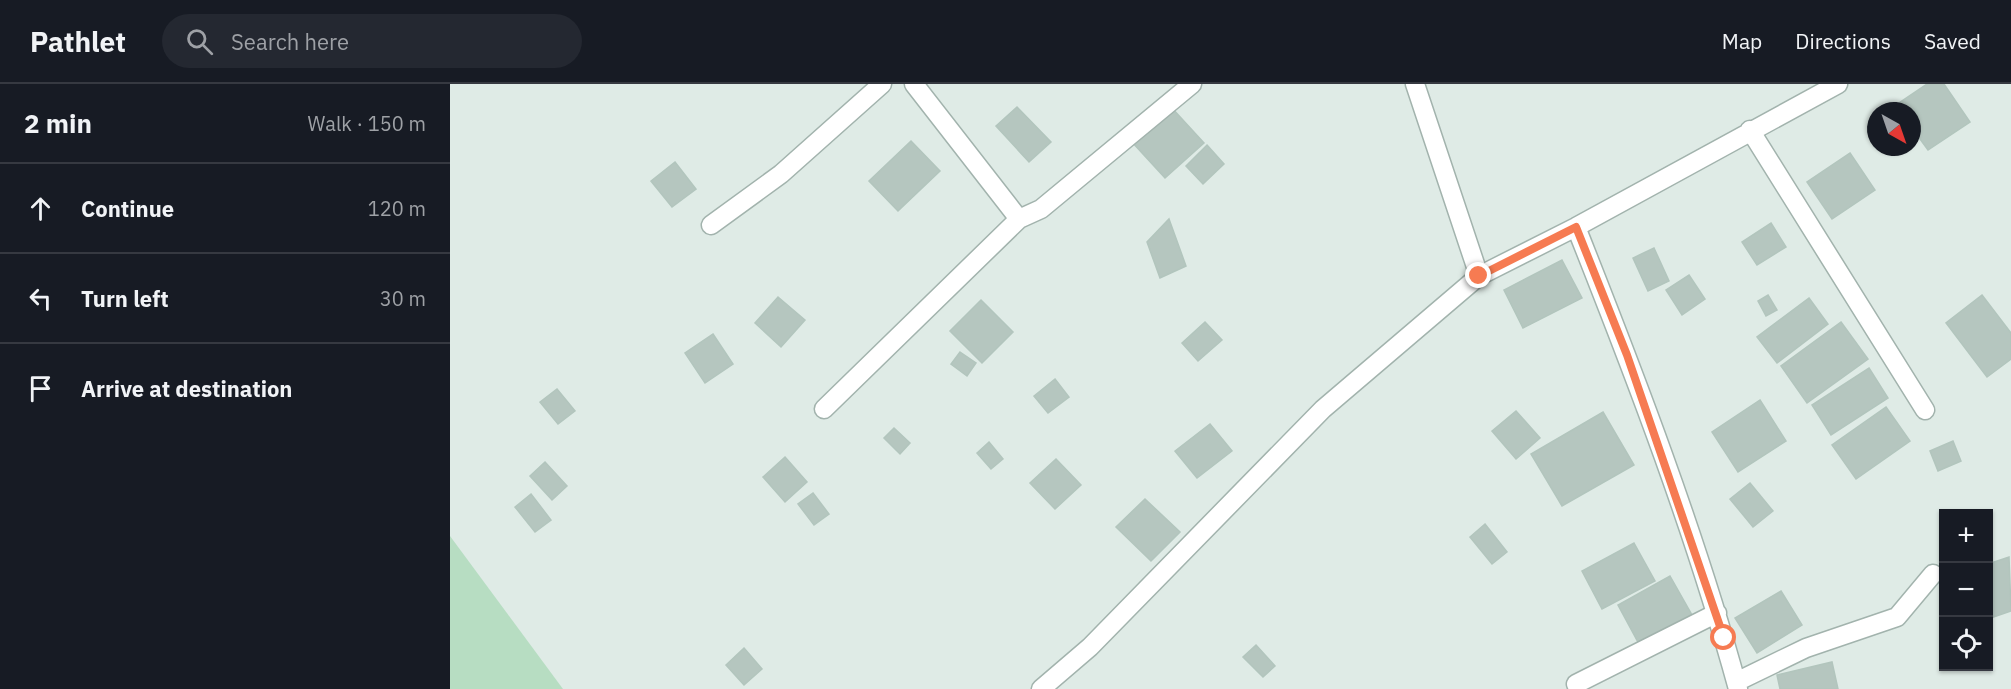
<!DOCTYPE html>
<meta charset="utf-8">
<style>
body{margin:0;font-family:"IBM Plex Sans",sans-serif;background:#242831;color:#f1f3f6}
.controls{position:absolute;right:18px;bottom:18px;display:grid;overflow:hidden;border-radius:0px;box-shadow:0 2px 4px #0004}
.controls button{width:54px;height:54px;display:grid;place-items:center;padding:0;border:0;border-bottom:2px solid #363941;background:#171b24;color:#f1f3f6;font:30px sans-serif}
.compass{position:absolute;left:1417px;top:18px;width:54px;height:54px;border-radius:50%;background:#171b24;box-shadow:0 2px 4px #0004;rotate:140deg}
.stop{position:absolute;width:18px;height:18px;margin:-14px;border:4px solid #f67b52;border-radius:50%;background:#fff}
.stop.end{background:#f67b52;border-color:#fff;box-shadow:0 2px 6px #0008}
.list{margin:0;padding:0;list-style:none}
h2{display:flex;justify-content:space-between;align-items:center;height:78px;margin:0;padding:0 24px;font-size:26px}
h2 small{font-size:20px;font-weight:400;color:#9ea1a6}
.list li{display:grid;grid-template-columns:39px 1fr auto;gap:18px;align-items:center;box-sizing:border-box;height:90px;padding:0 24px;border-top:2px solid #363941}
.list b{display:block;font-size:22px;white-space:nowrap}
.list em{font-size:20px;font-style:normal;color:#9ea1a6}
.icon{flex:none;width:33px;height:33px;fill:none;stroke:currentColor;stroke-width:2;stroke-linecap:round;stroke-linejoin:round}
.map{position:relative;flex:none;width:1561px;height:605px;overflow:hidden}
header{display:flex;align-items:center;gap:36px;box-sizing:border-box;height:84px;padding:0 30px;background:#171b24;border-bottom:2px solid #363941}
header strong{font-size:28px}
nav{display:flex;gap:33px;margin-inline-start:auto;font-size:21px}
.search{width:420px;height:54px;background:#242831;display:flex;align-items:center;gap:15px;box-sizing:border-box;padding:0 21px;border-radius:33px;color:#9ea1a6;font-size:22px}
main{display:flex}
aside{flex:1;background:#171b24}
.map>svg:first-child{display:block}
</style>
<header>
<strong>Pathlet</strong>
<div class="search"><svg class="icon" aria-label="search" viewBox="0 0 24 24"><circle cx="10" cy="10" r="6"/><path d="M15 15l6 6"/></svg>Search here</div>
<nav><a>Map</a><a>Directions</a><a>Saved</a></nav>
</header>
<main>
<aside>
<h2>2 min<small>Walk · 150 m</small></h2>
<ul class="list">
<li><svg class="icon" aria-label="ahead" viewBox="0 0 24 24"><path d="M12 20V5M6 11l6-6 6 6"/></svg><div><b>Continue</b></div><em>120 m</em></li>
<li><svg class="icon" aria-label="left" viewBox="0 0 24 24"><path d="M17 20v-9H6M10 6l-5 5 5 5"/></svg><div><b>Turn left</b></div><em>30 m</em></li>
<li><svg class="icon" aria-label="arrive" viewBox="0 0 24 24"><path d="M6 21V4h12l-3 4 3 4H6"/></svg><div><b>Arrive at destination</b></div></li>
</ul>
</aside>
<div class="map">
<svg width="1561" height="605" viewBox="0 0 1561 605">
<rect width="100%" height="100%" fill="#dfebe6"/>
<!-- green -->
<path fill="#b7ddc2" d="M 0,452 L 113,605 L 0,605 Z"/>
<!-- building -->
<path fill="#b5c6bf" stroke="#b2c5bd" stroke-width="1.5" d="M 1477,0 L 1494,0 L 1520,38 L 1478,66 L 1462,44 L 1462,27 L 1450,27 L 1446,21 Z
M 567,23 L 601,58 L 579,78 L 546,42 Z
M 721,23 L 754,59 L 715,94 L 682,58 Z
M 461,57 L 490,87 L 448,127 L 419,97 Z
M 757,61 L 774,80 L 753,100 L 736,82 Z
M 1400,69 L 1425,106 L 1382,135 L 1357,98 Z
M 225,78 L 246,105 L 222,123 L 201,97 Z
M 719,135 L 736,182 L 710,194 L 697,158 Z
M 1321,139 L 1336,163 L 1307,181 L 1292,158 Z
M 1204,164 L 1219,197 L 1198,207 L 1183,174 Z
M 1112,176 L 1132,214 L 1073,244 L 1054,206 Z
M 1239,191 L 1255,215 L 1232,231 L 1216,206 Z
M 1318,211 L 1327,226 L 1316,232 L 1308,217 Z
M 1532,211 L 1561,249 L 1561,275 L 1537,293 L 1496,239 Z
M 328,213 L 355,236 L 331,263 L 305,239 Z
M 1359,214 L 1378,240 L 1327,279 L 1307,253 Z
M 531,216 L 563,248 L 532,279 L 500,247 Z
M 755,238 L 772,256 L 748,277 L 732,259 Z
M 1391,238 L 1418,275 L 1357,319 L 1331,282 Z
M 263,250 L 283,280 L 255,299 L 235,269 Z
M 510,268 L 526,279 L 517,292 L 501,280 Z
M 1419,284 L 1438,314 L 1381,351 L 1362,321 Z
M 605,295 L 619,313 L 598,329 L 584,312 Z
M 107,305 L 125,327 L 108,340 L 90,318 Z
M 1310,316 L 1336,357 L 1288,388 L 1262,348 Z
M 1436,323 L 1460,357 L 1406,395 L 1382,361 Z
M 1066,327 L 1090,354 L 1066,375 L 1042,347 Z
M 1153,328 L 1184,381 L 1112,422 L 1081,370 Z
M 760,340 L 782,367 L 747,394 L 725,367 Z
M 444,344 L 460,359 L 450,370 L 434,354 Z
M 1503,357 L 1511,377 L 1488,387 L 1480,367 Z
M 539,358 L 553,375 L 541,385 L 527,369 Z
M 335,373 L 357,398 L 335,418 L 313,393 Z
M 606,375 L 631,401 L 605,425 L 580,399 Z
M 95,378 L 117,402 L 102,416 L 80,392 Z
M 1300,399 L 1323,427 L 1303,443 L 1280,415 Z
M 363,409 L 379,430 L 364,441 L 348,420 Z
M 81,410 L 101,436 L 85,448 L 65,423 Z
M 695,415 L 730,448 L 701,477 L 666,443 Z
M 1035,440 L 1057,468 L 1042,480 L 1020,453 Z
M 1184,459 L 1205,497 L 1152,525 L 1132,487 Z
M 1559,473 L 1561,527 L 1538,535 L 1538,480 Z
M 1220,492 L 1242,531 L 1189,560 L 1168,521 Z
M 1331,507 L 1352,541 L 1307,569 L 1285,534 Z
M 806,561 L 825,582 L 813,593 L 793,573 Z
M 294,564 L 312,585 L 294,601 L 276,581 Z
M 1382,578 L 1388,605 L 1330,605 L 1327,591 Z"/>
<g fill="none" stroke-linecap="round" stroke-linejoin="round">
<defs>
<path id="minor" d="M 464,0 L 569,135
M 965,0 L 1029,192
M 1300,46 L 1475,326
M 261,141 L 331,90 L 432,0
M 1126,143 C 1186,294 1245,448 1288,605
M 374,325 L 569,135 L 591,125 L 742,0
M 1286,598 L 1356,564 L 1447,533 L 1483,490
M 1126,600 L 1267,529
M 591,605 L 640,563 L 873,325 L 1029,192 L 1126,143 L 1388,0"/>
</defs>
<!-- minor casing -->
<use href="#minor" stroke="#a2b3ad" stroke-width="21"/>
<!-- minor -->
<use href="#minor" stroke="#fff" stroke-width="18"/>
</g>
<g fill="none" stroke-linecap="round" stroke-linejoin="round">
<!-- route -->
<path stroke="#f67b52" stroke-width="8" d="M 1029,192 L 1126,143 L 1177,271 L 1274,554"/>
</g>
</svg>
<div class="controls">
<button>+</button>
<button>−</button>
<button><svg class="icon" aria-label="locate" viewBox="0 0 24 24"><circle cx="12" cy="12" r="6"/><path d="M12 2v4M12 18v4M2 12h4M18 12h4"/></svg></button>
</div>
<svg class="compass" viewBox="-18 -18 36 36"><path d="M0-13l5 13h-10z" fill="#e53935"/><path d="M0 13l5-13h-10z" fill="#9ea1a6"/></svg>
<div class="stop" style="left:1274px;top:554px"></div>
<div class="stop end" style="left:1029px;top:192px"></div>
</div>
</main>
